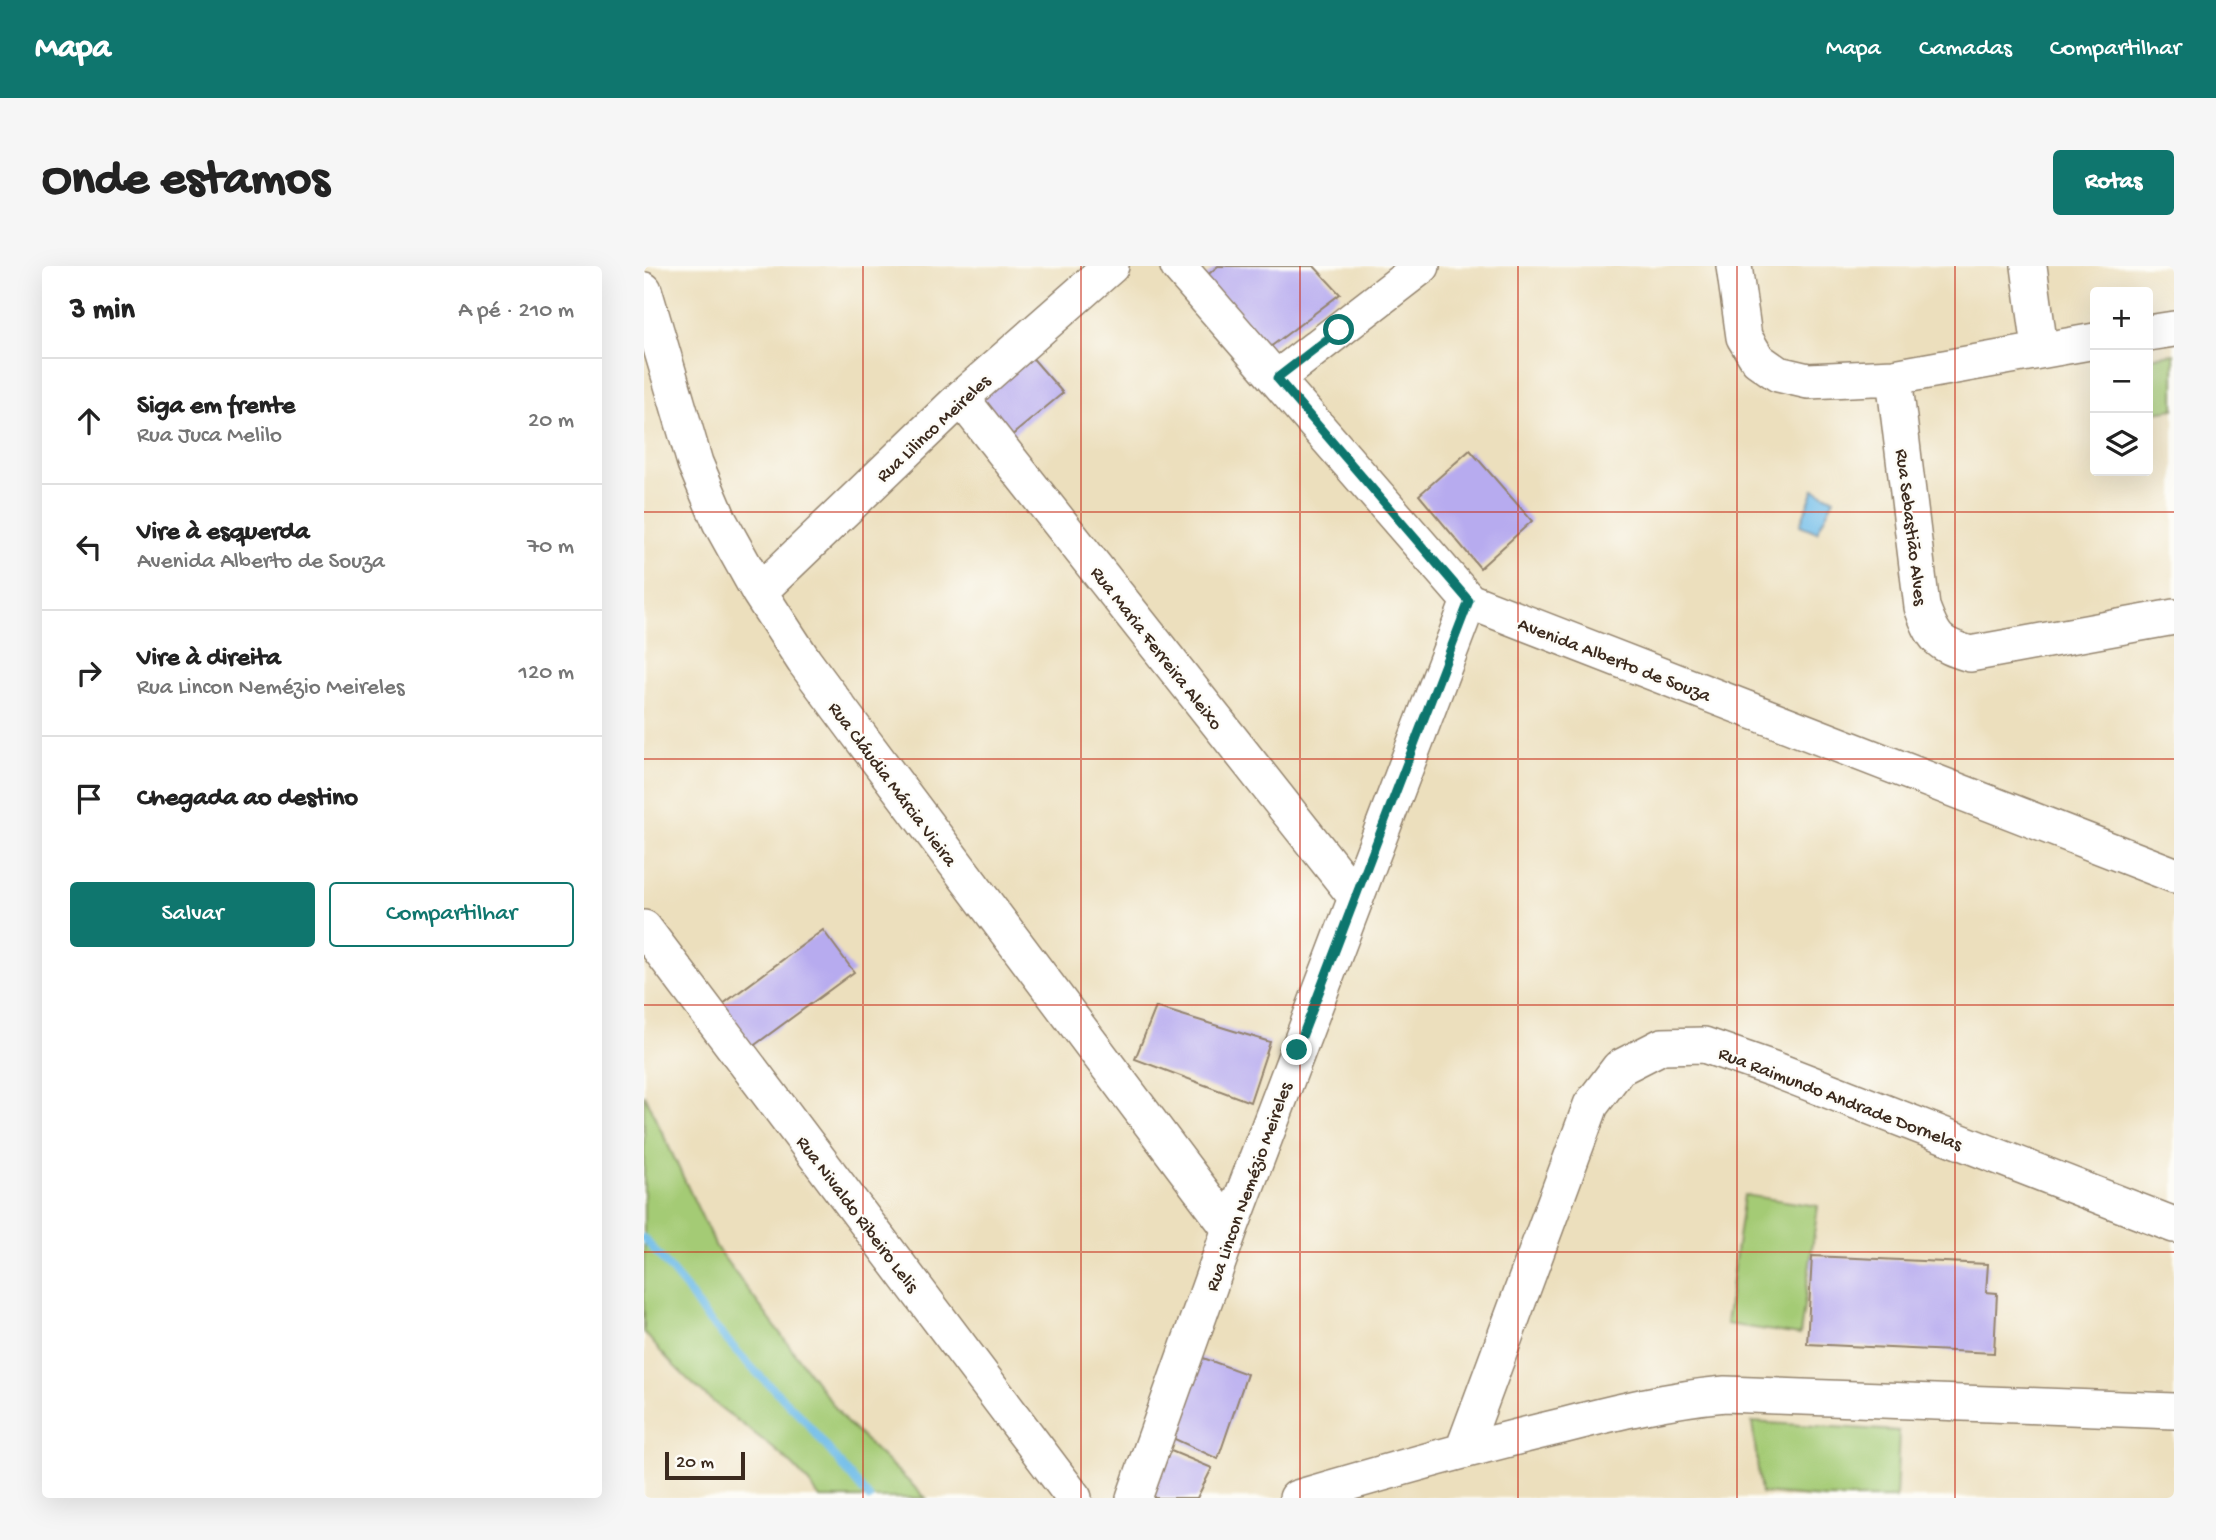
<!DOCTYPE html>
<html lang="pt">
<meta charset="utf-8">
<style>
body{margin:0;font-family:"Gochi Hand",sans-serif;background:#f6f6f6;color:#222}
.controls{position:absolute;right:21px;top:21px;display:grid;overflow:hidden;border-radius:7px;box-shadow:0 7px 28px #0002}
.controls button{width:63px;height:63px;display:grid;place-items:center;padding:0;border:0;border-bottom:2px solid #e0e0e0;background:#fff;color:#222;font:35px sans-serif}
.scale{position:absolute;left:21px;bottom:18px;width:80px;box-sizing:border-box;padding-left:7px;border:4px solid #3b2a1e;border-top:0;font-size:19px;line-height:24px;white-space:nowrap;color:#3b2a1e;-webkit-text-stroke:5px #fdfcf7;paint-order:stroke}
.stop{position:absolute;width:21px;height:21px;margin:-16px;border:5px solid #0f766e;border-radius:50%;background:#fff}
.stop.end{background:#0f766e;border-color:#fff;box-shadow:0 2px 7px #0008}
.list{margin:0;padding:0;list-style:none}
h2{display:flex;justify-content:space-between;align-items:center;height:91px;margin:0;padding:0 28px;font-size:30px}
h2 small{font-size:23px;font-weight:400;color:#767676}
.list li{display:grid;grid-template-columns:46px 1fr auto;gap:21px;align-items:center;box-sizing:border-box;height:126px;padding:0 28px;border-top:2px solid #e0e0e0}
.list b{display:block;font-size:26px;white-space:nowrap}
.list p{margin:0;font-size:23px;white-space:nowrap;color:#767676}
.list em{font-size:23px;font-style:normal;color:#767676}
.actions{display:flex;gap:14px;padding:21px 28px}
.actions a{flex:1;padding:16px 0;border:2px solid #0f766e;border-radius:7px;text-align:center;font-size:24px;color:#0f766e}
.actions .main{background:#0f766e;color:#fff}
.icon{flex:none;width:38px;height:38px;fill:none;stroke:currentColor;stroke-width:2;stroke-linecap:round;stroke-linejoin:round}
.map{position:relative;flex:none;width:1530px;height:1232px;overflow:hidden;border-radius:7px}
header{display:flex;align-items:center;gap:42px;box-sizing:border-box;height:98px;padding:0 35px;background:#0f766e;color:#fff}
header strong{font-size:33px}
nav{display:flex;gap:38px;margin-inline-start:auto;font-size:24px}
.intro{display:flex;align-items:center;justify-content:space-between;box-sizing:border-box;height:168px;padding:0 42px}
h1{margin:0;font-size:49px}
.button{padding:18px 32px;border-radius:7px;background:#0f766e;color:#fff;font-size:24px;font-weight:700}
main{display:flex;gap:42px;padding:0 42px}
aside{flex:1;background:#fff;border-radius:7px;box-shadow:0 7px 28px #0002}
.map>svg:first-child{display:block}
</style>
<header>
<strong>Mapa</strong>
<nav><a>Mapa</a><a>Camadas</a><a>Compartilhar</a></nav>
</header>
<div class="intro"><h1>Onde estamos</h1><a class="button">Rotas</a></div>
<main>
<aside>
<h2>3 min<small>A pé · 210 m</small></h2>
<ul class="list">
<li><svg class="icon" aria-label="ahead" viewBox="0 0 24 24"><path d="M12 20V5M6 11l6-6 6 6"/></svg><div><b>Siga em frente</b><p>Rua Juca Melilo</p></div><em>20 m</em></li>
<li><svg class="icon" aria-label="left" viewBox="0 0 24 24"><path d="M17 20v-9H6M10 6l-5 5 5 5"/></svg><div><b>Vire à esquerda</b><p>Avenida Alberto de Souza</p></div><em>70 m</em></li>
<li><svg class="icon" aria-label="right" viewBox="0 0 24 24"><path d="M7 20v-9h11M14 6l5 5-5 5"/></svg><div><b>Vire à direita</b><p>Rua Lincon Nemézio Meireles</p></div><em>120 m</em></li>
<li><svg class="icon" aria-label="arrive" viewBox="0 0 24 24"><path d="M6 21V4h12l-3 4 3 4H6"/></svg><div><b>Chegada ao destino</b></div></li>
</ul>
<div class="actions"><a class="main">Salvar</a><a>Compartilhar</a></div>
</aside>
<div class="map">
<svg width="1530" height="1232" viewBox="0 0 1530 1232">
<rect width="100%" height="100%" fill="#fdfcf7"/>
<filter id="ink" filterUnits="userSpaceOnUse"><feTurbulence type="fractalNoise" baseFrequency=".0143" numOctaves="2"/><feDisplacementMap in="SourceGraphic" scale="14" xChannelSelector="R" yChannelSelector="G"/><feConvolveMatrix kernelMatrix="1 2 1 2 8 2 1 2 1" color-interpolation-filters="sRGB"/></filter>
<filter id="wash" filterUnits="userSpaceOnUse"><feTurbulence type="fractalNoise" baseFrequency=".00686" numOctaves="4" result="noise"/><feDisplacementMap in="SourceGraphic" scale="28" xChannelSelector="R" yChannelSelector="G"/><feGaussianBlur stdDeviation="1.57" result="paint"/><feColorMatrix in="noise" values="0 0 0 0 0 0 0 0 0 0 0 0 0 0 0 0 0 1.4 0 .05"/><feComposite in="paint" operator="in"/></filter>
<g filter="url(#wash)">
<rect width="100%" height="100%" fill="#ecdfbd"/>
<!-- green -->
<path fill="#a4cb75" stroke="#707a4a" stroke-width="2" d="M 1530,88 L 1530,143 L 1504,147 L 1504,91 Z
M 0,828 L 72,981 L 202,1156 L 282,1232 L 176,1232 C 146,1189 108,1167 68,1135 C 43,1114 20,1091 0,1066 Z
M 1100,929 L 1174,940 L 1156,1069 L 1082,1058 Z
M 1108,1156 L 1255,1165 L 1252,1232 L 1181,1232 L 1117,1227 Z"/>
<!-- water -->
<path fill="#6dbbe8" stroke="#547283" stroke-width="2" d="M 1170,223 L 1190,233 L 1173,266 L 1156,259 Z"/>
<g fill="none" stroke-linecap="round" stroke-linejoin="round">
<!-- stream -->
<path stroke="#6dbbe8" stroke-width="8" d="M 0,972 L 42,1022 L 60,1049 L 110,1104 L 156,1149 L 225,1232"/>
</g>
<g id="blocks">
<!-- building -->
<path fill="#b7abef" d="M 574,0 L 670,0 L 696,28 L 621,85 L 559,13 Z
M 385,88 L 419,127 L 361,175 L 327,133 Z
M 826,184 L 888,255 L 836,302 L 775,229 Z
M 179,664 L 210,706 L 104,784 L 71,744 Z
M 512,741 L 626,776 L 606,836 L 491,793 Z
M 1168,990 L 1344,998 L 1342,1026 L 1353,1027 L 1350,1087 L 1163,1078 Z
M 551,1089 L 603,1108 L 574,1193 L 522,1169 Z
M 515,1180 L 568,1202 L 553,1232 L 497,1232 Z"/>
</g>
</g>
<g filter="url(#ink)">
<use href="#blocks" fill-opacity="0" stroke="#94846e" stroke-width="2"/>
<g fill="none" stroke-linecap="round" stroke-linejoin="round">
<defs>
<path id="minor" d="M 534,0 L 825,335 L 1530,609
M 1090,0 L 1100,71 L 1114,94 L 1134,108 L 1164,115 L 1250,111 L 1451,75
M 1385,0 L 1396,83
M 0,24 L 51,197 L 76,256 L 115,326 L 160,395 L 212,465 L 586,963
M 1504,67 L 1530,63
M 1250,111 L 1278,341 C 1290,373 1293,378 1326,388 L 1530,351
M 633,112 L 778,0
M 317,132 L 711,630
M 115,326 L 317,132 L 467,0
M 0,662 L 430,1232
M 819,1184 L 947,839 L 975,802 L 1018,780 L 1060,779 L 1132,804 L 1530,959
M 490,1232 L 586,963 L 825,335
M 653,1232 C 741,1206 829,1181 918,1160 C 972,1146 1025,1133 1081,1128 L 1530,1145"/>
</defs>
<!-- minor casing -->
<use href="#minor" stroke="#94846e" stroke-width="38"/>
<!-- minor -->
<use href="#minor" stroke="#fff" stroke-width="35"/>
</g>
</g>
<g fill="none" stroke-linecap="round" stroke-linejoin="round" filter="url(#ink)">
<!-- route -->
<path stroke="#0f766e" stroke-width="9" d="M 653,784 L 825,335 L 633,112 L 695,64"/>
</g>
<!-- grid -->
<path fill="none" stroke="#c8321e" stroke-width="2" stroke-opacity="0.55" d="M 219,0 L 219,1232M 437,0 L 437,1232M 656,0 L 656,1232M 874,0 L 874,1232M 1093,0 L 1093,1232M 1311,0 L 1311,1232M 0,246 L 1530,246M 0,493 L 1530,493M 0,739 L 1530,739M 0,986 L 1530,986"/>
<g text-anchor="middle" stroke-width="5" stroke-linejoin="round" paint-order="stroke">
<!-- street labels -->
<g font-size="19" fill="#3b2a1e" stroke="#fdfcf7">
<text transform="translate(288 161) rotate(-43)" y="7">Rua Lilinco Meireles</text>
<text transform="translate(1269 261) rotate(83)" y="7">Rua Sebastião Alves</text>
<text transform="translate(514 381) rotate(52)" y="7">Rua Maria Ferreira Aleixo</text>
<text transform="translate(971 392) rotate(21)" y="7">Avenida Alberto de Souza</text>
<text transform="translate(250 517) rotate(53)" y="7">Rua Cláudia Márcia Vieira</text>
<text transform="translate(1197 831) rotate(21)" y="7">Rua Raimundo Andrade Dornelas</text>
<text transform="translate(603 920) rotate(-70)" y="7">Rua Lincon Nemézio Meireles</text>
<text transform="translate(215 947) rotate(53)" y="7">Rua Nivaldo Ribeiro Lelis</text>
</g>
</g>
</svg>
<div class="controls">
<button>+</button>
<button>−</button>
<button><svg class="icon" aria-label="layers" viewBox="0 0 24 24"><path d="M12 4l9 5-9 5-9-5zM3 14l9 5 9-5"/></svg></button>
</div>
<div class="scale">20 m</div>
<div class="stop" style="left:695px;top:64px"></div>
<div class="stop end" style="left:653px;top:784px"></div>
</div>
</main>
